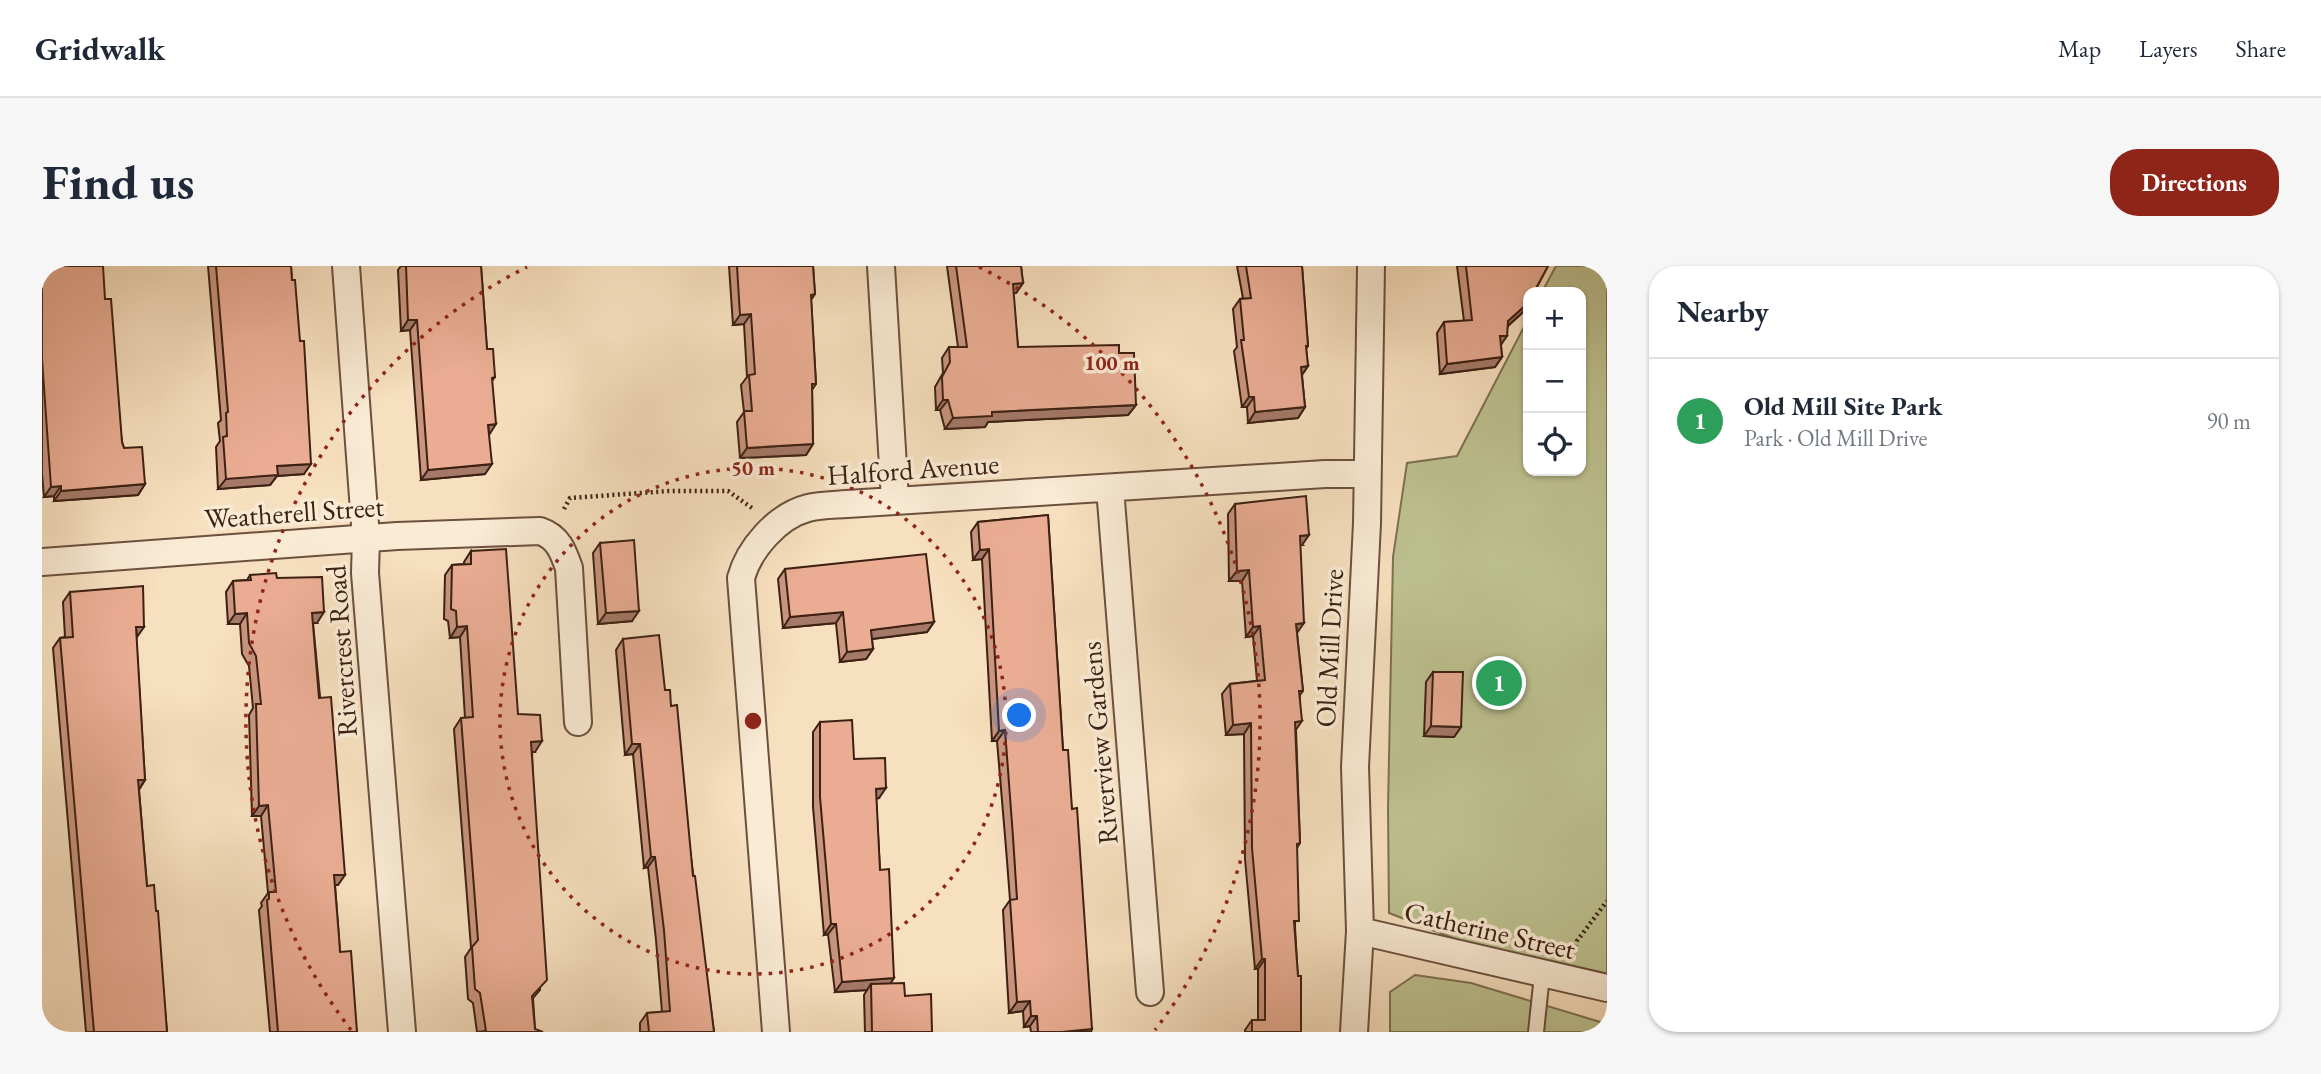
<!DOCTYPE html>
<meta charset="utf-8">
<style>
body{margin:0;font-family:"EB Garamond",serif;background:#f6f6f7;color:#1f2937}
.controls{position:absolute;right:21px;top:21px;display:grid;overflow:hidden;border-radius:14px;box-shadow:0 2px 5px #0004}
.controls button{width:63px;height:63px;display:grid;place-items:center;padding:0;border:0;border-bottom:2px solid #e0e1e3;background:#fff;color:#1f2937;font:35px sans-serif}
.you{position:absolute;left:978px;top:450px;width:24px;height:24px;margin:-18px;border:5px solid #fff;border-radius:50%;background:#1a73e8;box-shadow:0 0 0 10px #1a73e833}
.badge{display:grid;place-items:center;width:46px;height:46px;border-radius:50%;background:#8f2418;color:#fff;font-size:23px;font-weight:700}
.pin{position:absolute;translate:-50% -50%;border:4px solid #fff;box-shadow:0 2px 7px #0006}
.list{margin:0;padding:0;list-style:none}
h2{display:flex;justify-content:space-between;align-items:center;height:91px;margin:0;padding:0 28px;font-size:30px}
h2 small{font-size:23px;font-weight:400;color:#747a83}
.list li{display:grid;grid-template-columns:46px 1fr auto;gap:21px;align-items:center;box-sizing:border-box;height:126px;padding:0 28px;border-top:2px solid #e0e1e3}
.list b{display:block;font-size:26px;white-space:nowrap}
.list p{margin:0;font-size:23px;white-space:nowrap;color:#747a83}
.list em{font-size:23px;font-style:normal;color:#747a83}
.icon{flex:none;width:38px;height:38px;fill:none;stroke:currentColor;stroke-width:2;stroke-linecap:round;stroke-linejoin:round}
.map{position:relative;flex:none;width:1565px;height:766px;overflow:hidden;border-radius:28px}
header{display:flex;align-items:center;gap:42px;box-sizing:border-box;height:98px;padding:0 35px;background:#fff;border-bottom:2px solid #e0e1e3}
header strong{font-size:33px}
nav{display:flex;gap:38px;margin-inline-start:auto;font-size:24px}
.intro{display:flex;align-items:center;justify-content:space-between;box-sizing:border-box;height:168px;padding:0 42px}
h1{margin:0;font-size:49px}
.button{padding:18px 32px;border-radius:28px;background:#8f2418;color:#fff;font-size:24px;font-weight:700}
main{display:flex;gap:42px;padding:0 42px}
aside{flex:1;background:#fff;border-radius:28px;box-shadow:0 2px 5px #0004}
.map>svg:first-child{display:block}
</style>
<header>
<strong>Gridwalk</strong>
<nav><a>Map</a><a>Layers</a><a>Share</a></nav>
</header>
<div class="intro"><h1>Find us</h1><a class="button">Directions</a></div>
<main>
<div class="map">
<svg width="1565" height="766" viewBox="0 0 1565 766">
<rect width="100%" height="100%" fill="#f7e0bf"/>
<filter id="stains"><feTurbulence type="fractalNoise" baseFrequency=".00286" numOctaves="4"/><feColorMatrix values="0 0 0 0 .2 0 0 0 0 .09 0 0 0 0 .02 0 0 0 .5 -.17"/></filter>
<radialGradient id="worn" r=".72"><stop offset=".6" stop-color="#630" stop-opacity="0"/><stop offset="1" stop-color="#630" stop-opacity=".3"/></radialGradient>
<!-- green -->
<path fill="#bec291" stroke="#7d7152" stroke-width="2" d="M 1514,0 L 1565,0 L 1565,711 L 1452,688 L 1347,647 L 1346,543 L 1351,291 L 1365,197 L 1415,190 L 1486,53 L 1486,205 L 1539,205 L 1539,26 L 1500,26 Z
M 1373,709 L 1429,717 L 1565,758 L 1565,766 L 1348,766 L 1348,726 Z"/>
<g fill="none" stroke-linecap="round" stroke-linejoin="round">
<defs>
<path id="lane" d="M 1494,766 L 1500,709"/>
<path id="street" d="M 304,0 L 324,272 L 323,307 L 360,766
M 839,0 L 853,234
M 1068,222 L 1108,726
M 0,296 L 355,270 L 498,265 C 516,271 521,285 527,302 L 536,456
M 1318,665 L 1565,722
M 734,766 L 699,312 C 707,283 735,250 766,242 C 778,239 792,239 805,238 L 1283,208 L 1325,208
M 1312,766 L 1318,665 L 1313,501 L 1325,257 L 1329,0"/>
</defs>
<!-- lane casing -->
<use href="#lane" stroke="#6b503e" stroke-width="18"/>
<!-- street casing -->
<use href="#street" stroke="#6b503e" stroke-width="30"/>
<!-- path -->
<path stroke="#3c2013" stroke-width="4.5" stroke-dasharray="2 3.5" stroke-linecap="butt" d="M 522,243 L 528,232 L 627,225 L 686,225 L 710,242
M 1532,686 L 1535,675 L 1565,635"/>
<!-- lane -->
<use href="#lane" stroke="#faebd5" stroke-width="14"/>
<!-- street -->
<use href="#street" stroke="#faebd5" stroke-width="26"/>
</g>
<!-- wall -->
<path fill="#c9957f" stroke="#3c2013" stroke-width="2" d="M 0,0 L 63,33 L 80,176 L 82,182 L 103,218 L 96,229 L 12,235 L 12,230 L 2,231 L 0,208 Z
M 166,0 L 249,0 L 262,208 L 235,210 L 228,219 L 176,223 L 174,181 L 178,175 L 176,157 L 179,154 Z
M 359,0 L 439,0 L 445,83 L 453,111 L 450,115 L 447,169 L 443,208 L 379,214 L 368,64 L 359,65 L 356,4 Z
M 687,0 L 771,0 L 773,28 L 769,34 L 774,118 L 770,124 L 771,178 L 764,189 L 698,192 L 695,156 L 702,146 L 699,119 L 705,111 L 702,58 L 691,59 Z
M 905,0 L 979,0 L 981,17 L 974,27 L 971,27 L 976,81 L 1077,87 L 1094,139 L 1086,149 L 946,156 L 943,161 L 903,163 L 898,144 L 894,144 L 893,121 L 901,107 L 900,92 L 907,81 L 916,81 Z
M 1195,0 L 1260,0 L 1266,80 L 1264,83 L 1266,100 L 1260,109 L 1263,141 L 1256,152 L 1206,157 L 1205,141 L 1200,141 L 1192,85 L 1195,81 L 1191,43 L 1198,33 L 1201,32 Z
M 1415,0 L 1506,0 L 1486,38 L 1480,47 L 1466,60 L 1459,79 L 1460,91 L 1453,101 L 1398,108 L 1395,67 L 1402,56 L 1422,55 Z
M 1193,238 L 1260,279 L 1258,279 L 1255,367 L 1261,425 L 1258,429 L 1254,464 L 1258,577 L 1255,582 L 1253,661 L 1259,766 L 1203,766 L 1203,764 L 1210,754 L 1216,754 L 1216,703 L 1213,703 L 1203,593 L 1202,468 L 1184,469 L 1180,428 L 1188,418 L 1215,415 L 1211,370 L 1204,371 L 1200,315 L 1187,315 L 1186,248 Z
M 1006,249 L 1021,484 L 1030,543 L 1049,766 L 989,766 L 988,760 L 982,761 L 981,745 L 967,747 L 961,644 L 968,634 L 964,582 L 955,475 L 950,475 L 940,293 L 931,294 L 929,266 L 936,256 Z
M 558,277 L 590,355 L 556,358 L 551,287 Z
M 429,285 L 476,448 L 493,486 L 490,486 L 498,724 L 491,732 L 493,763 L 435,766 L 431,737 L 426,733 L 423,691 L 429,682 L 412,463 L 419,452 L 423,452 L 418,371 L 408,372 L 406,355 L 402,353 L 403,309 L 410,299 L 422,298 L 422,296 Z
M 743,303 L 892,356 L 885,366 L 830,373 L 831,383 L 824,393 L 798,396 L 794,357 L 741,362 L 736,313 Z
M 208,309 L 235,312 L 275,357 L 271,357 L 296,619 L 293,619 L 298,686 L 315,766 L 228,766 L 217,644 L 220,640 L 219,637 L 226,627 L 219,550 L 210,550 L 207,449 L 211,442 L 207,400 L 200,388 L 198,358 L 186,358 L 184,326 L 191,315 L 205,314 Z
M 28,326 L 94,371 L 103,514 L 97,524 L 105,620 L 114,645 L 125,766 L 44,766 L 11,382 L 18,372 L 23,371 L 21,336 Z
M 581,373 L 623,424 L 629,440 L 672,766 L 598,766 L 598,757 L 605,747 L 620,746 L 614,674 L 606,601 L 602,602 L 591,488 L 583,489 L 574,384 Z
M 1391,406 L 1419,461 L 1412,471 L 1382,470 L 1384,416 Z
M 778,456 L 812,493 L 837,532 L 834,533 L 838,604 L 848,718 L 863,730 L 890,766 L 823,766 L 822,729 L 825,724 L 793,726 L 786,668 L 782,669 L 771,541 L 771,466 Z"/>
<!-- shaded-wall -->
<path fill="#a47968" stroke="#3c2013" stroke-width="2" d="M 981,17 L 974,27 L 963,28 L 971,18 Z
M 1486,37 L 1480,47 L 1459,66 L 1466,55 Z
M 709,48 L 702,58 L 691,59 L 698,49 Z
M 366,54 L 375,54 L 368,64 L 359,65 Z
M 1458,70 L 1465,70 L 1458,80 Z
M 1460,91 L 1453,101 L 1398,108 L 1405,98 Z
M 1266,100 L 1259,110 L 1259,101 Z
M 1207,131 L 1212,131 L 1205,141 L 1200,141 Z
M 901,134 L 906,134 L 898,144 L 894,144 Z
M 1094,139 L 1086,149 L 946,156 L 943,161 L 903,163 L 911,152 L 950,146 Z
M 1263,141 L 1256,152 L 1206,157 L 1213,146 Z
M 454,158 L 447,169 L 446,159 Z
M 771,178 L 764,189 L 698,192 L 705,182 Z
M 269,198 L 262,208 L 235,210 L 228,219 L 176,223 L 184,213 L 235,200 Z
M 450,198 L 443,208 L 379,214 L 386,204 Z
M 103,218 L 96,229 L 12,235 L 19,225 Z
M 19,220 L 12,230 L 2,231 L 9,221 Z
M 1267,269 L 1260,279 L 1250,280 L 1258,270 Z
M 947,283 L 940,293 L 931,294 L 938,284 Z
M 1207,304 L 1200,315 L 1187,315 L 1195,305 Z
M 597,345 L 590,355 L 556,358 L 564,347 Z
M 282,346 L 275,357 L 263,357 L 270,347 Z
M 801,346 L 794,357 L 741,362 L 748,351 Z
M 205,347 L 198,358 L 186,358 L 193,348 Z
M 892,356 L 885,366 L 822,374 L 829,364 Z
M 1262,357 L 1255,367 L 1254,358 Z
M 425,360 L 418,371 L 408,372 L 415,361 Z
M 1218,360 L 1211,370 L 1204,371 L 1211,361 Z
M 94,361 L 102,361 L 95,371 Z
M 831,383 L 824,393 L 798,396 L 805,386 Z
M 1260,455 L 1253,465 L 1253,456 Z
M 1209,457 L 1202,468 L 1184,469 L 1191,459 Z
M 1389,460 L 1419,461 L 1412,471 L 1382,470 Z
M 963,464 L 955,475 L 950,475 L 957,465 Z
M 500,475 L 493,486 L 482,486 L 489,476 Z
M 590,478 L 598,478 L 591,488 L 583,489 Z
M 96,514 L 103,514 L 96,524 Z
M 844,522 L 837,532 L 826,533 L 834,523 Z
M 226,539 L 219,550 L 210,550 L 217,540 Z
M 609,591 L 613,591 L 606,601 L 602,602 Z
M 292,609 L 303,609 L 296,619 L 285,619 Z
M 789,658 L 794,658 L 786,668 L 782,669 Z
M 1220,693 L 1223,693 L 1216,703 L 1213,703 Z
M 852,712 L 845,723 L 829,718 L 825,724 L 793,726 L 800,716 Z
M 988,735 L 981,745 L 967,747 L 975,736 Z
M 989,750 L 995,750 L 988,760 L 982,761 Z
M 1050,763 L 1049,766 L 1020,766 Z"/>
<!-- building -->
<path fill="#eaad94" stroke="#3c2013" stroke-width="2" d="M 0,0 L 61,0 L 63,33 L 69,33 L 80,176 L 82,182 L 100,181 L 103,218 L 19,225 L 19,220 L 9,221 L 0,93 Z
M 174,0 L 249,0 L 250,14 L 253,14 L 258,75 L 262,75 L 269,198 L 235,200 L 236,209 L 184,213 L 181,171 L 185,170 L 184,147 L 186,146 Z
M 364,0 L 439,0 L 445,83 L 451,83 L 453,111 L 450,112 L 454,158 L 446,159 L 450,198 L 386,204 L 375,54 L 366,54 Z
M 695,0 L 771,0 L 773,28 L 769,29 L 774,118 L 770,118 L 771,178 L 705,182 L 702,145 L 710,145 L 707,109 L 713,108 L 709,48 L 698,49 Z
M 914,0 L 979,0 L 981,17 L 971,18 L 976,81 L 1077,79 L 1077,87 L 1092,87 L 1094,139 L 950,146 L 950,150 L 911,152 L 906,134 L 901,134 L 900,111 L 908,96 L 907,81 L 925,81 Z
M 1204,0 L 1260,0 L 1266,80 L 1264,80 L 1266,100 L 1259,101 L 1263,141 L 1213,146 L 1212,131 L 1207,131 L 1199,74 L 1202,74 L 1198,33 L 1209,32 Z
M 1424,0 L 1506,0 L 1492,26 L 1486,26 L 1486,37 L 1466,55 L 1465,70 L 1458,70 L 1460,91 L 1405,98 L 1402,56 L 1430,54 Z
M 1264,230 L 1267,269 L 1258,270 L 1262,357 L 1254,358 L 1261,425 L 1257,425 L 1260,455 L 1253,456 L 1258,577 L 1255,578 L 1257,655 L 1252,655 L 1256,710 L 1259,710 L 1259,766 L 1210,766 L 1210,754 L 1223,754 L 1223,693 L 1220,693 L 1210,582 L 1209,457 L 1191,459 L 1188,418 L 1223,414 L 1218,360 L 1211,361 L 1207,304 L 1195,305 L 1193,238 Z
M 1006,249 L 1021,484 L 1026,484 L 1030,543 L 1035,542 L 1050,763 L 1020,766 L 996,766 L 995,750 L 989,750 L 988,735 L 975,736 L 968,634 L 975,633 L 971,571 L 963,464 L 957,465 L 947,283 L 938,284 L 936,256 Z
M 592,274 L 597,345 L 564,347 L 558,277 Z
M 464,283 L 476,448 L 498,449 L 500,475 L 489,476 L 505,714 L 490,730 L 493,763 L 501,766 L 436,766 L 444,765 L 438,727 L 433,723 L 430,681 L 436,674 L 419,452 L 431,451 L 425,360 L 415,361 L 414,345 L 409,343 L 410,299 L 429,298 L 429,285 Z
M 884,288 L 892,356 L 829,364 L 831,383 L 805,386 L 801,346 L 748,351 L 743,303 Z
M 234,307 L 235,312 L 280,311 L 282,346 L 270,347 L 277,432 L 289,431 L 303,609 L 292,609 L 297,671 L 298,686 L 309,685 L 315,766 L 236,766 L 225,634 L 227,633 L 227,626 L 234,626 L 226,539 L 217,540 L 214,438 L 219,438 L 214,390 L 207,377 L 205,347 L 193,348 L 191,315 L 209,314 L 208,309 Z
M 101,320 L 102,361 L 94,361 L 103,514 L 96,514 L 105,620 L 112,619 L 114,645 L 116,645 L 125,766 L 52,766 L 18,372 L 31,371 L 28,326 Z
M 617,369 L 623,424 L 628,424 L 629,440 L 635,439 L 651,610 L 653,610 L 672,766 L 607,766 L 605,747 L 628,745 L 622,664 L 613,591 L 609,591 L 598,478 L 590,478 L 581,373 Z
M 1391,406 L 1421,406 L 1419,461 L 1389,460 Z
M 810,454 L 812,493 L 843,492 L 844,522 L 834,523 L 838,604 L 847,603 L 852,712 L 800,716 L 794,658 L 789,658 L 778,531 L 778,456 Z
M 862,717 L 863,730 L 889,728 L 890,766 L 830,766 L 829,718 Z"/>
<!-- distance rings -->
<g fill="none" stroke="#8f2418" stroke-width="3.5" stroke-dasharray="3.5 7">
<circle cx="711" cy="455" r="253"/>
<path d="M309 764A507 507 0 0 1 485 1M937 1A507 507 0 0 1 1113 764"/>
</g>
<g text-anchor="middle" stroke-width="7" stroke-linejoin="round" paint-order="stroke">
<!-- street labels -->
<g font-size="28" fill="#3c2013" stroke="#faebd5">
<text transform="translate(871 203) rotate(-4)" y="10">Halford Avenue</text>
<text transform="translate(252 246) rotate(-4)" y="10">Weatherell Street</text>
<text transform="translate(1287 382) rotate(-87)" y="10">Old Mill Drive</text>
<text transform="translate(299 385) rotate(-94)" y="10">Rivercrest Road</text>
<text transform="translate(1057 477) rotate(-95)" y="10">Riverview Gardens</text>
<text transform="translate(1448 664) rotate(13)" y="10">Catherine Street</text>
</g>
</g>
<circle cx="711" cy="455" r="10" fill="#8f2418" stroke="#faebd5" stroke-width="3.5"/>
<g font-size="21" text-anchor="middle" font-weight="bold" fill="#8f2418" stroke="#faebd5" stroke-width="7" stroke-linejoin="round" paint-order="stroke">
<text x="1070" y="104">100 m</text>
<text x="711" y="209">50 m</text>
</g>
<rect width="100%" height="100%" filter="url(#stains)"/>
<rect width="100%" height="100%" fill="url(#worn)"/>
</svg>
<div class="controls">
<button>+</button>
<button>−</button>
<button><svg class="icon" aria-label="locate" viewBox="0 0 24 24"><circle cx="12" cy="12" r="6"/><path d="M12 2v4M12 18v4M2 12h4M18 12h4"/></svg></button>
</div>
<div class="you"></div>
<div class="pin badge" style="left:1457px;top:417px;background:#2e9e5b">1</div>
</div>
<aside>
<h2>Nearby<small></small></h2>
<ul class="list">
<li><span class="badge" style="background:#2e9e5b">1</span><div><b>Old Mill Site Park</b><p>Park · Old Mill Drive</p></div><em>90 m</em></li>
</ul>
</aside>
</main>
